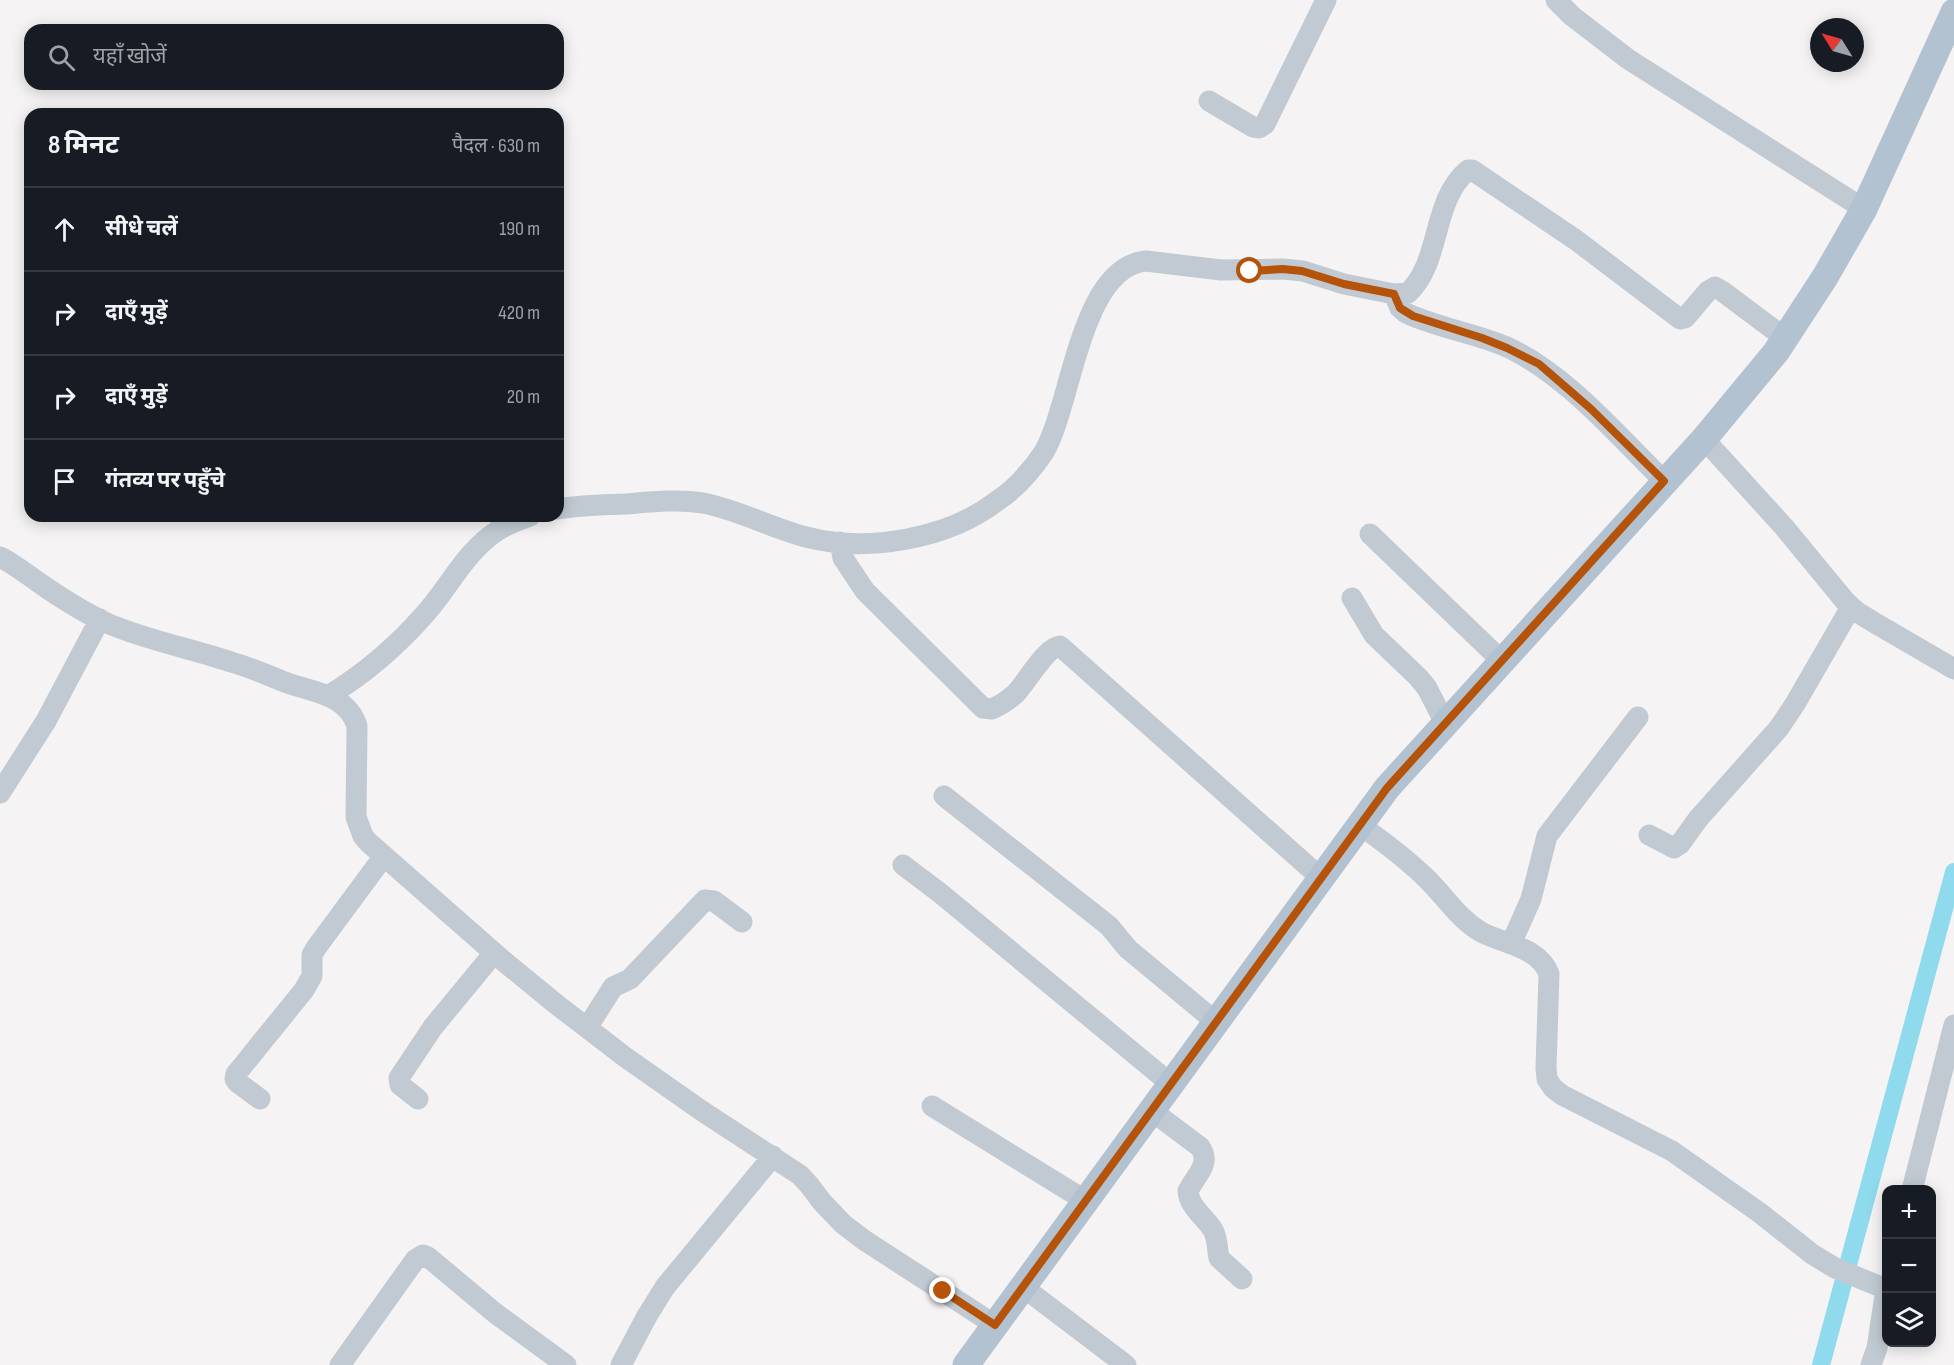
<!DOCTYPE html>
<html lang="hi">
<meta charset="utf-8">
<style>
body{margin:0;font-family:"Sofia Sans Condensed","Noto Sans Devanagari",sans-serif;background:#20242c;color:#f1f3f6}
.controls{position:absolute;right:18px;bottom:18px;display:grid;overflow:hidden;border-radius:12px;box-shadow:0 3px 15px #0003}
.controls button{width:54px;height:54px;display:grid;place-items:center;padding:0;border:0;border-bottom:2px solid #363941;background:#171b24;color:#f1f3f6;font:30px sans-serif}
.compass{position:absolute;left:1810px;top:18px;width:54px;height:54px;border-radius:50%;background:#171b24;box-shadow:0 3px 15px #0003;rotate:307deg}
.stop{position:absolute;width:18px;height:18px;margin:-14px;border:4px solid #b45309;border-radius:50%;background:#fff}
.stop.end{background:#b45309;border-color:#fff;box-shadow:0 2px 6px #0008}
.list{margin:0;padding:0;list-style:none}
h2{display:flex;justify-content:space-between;align-items:center;height:78px;margin:0;padding:0 24px;font-size:26px}
h2 small{font-size:20px;font-weight:400;color:#9ea1a6}
.list li{display:grid;grid-template-columns:39px 1fr auto;gap:18px;align-items:center;box-sizing:border-box;height:84px;padding:0 24px;border-top:2px solid #363941}
.list b{display:block;font-size:22px;white-space:nowrap}
.list em{font-size:20px;font-style:normal;color:#9ea1a6}
.icon{flex:none;width:33px;height:33px;fill:none;stroke:currentColor;stroke-width:2;stroke-linecap:round;stroke-linejoin:round}
.map{position:relative;flex:none;width:1954px;height:1365px;overflow:hidden}
.search{position:absolute;background:#171b24;box-shadow:0 3px 15px #0003;left:24px;top:24px;width:540px;height:66px;display:flex;align-items:center;gap:15px;box-sizing:border-box;padding:0 21px;border-radius:18px;color:#9ea1a6;font-size:22px}
.panel{position:absolute;background:#171b24;box-shadow:0 3px 15px #0003;left:24px;top:108px;width:540px;height:414px;border-radius:18px}
.map>svg:first-child{display:block}
</style>
<div class="map">
<svg width="1954" height="1365" viewBox="0 0 1954 1365">
<rect width="100%" height="100%" fill="#f5f3f3"/>
<g fill="none" stroke-linecap="round" stroke-linejoin="round">
<!-- canal -->
<path stroke="#90daee" stroke-width="18" d="M 1821,1365 L 1954,872"/>
<!-- minor -->
<path stroke="#c1cad2" stroke-width="21" d="M 1556,0 L 1572,16 L 1628,59 L 1864,209
M 1209,101 L 1253,127 L 1259,128 L 1265,124 L 1326,0
M 1394,294 L 1408,293 C 1442,261 1431,201 1468,170 L 1472,170 L 1576,240 L 1680,319 L 1685,318 L 1708,291 L 1715,287 L 1722,291 L 1785,338
M 1704,439 L 1784,527 L 1845,601 L 1857,612 L 1875,623 L 1954,669
M 558,509 C 581,505 603,505 626,504 C 651,502 677,499 703,503 C 739,510 771,528 806,537 C 867,553 948,539 997,501 C 1015,489 1032,470 1044,452 C 1072,404 1080,267 1146,261 L 1221,270 L 1283,269 L 1303,271 L 1344,284 L 1394,294 L 1400,308 L 1406,313 C 1438,328 1474,333 1507,347 C 1567,375 1617,435 1664,481
M 1370,534 L 1502,661
M 840,542 L 843,558 L 865,591 L 983,708 L 992,709 C 1001,705 1009,700 1016,693 C 1026,683 1046,647 1060,646 L 1321,878
M 0,557 C 14,564 25,573 38,582 C 61,598 84,613 109,624 C 150,641 189,648 231,662 C 249,667 265,674 282,681 C 309,692 347,693 357,726 L 356,817 L 363,836 L 368,842 L 507,964 L 556,1004 L 625,1057 L 702,1111 L 800,1175 L 810,1186 L 822,1202 L 843,1224 L 864,1240 L 995,1325
M 1352,598 L 1374,635 L 1418,677 L 1427,688 L 1445,723
M 328,696 C 366,673 396,647 425,614 C 449,587 466,551 497,531 C 507,524 519,520 530,516
M 0,793 L 46,721 L 100,619
M 944,796 L 1109,926 L 1128,949 L 1216,1022
M 1360,825 C 1384,842 1407,859 1428,880 C 1446,898 1459,919 1481,932 C 1504,944 1539,947 1549,974 L 1546,1068 L 1547,1079 L 1553,1088 L 1562,1095 L 1672,1151 L 1760,1213 L 1812,1254 L 1835,1268 L 1886,1289
M 1649,835 L 1674,848 L 1680,844 L 1698,819 L 1779,728 L 1795,704 L 1851,607
M 903,865 L 940,893 L 1171,1084
M 1511,944 L 1531,899 L 1547,836 L 1638,717
M 587,1028 L 613,987 L 630,979 L 705,900 L 714,901 L 742,922
M 260,1099 L 237,1082 L 235,1079 L 236,1074 L 304,990 L 312,976 L 312,955 L 316,948 L 384,856
M 418,1099 L 400,1085 L 399,1078 L 433,1027 L 494,953
M 932,1106 L 1086,1201
M 1152,1111 L 1200,1147 C 1212,1164 1195,1176 1188,1191 C 1189,1207 1205,1217 1213,1230 C 1218,1239 1217,1249 1219,1258 L 1242,1279
M 1912,1190 L 1954,1025
M 1023,1287 L 1126,1365
M 340,1365 L 415,1260 L 423,1255 L 428,1257 L 495,1313 L 566,1365
M 621,1365 L 647,1316 L 665,1287 L 773,1156
M 1871,1365 L 1877,1348 L 1886,1289"/>
<!-- major -->
<path stroke="#b3c2d1" stroke-width="27" d="M 966,1365 L 1387,788 L 1704,439 L 1776,352 L 1825,277 L 1864,209 L 1954,12"/>
</g>
<g fill="none" stroke-linecap="round" stroke-linejoin="round">
<!-- route -->
<path stroke="#b45309" stroke-width="8" d="M 943,1291 L 995,1325 L 1387,788 L 1664,481 L 1591,409 L 1539,364 L 1507,348 L 1482,338 L 1413,316 L 1400,308 L 1394,294 L 1344,284 L 1302,271 L 1283,269 L 1250,271"/>
</g>
</svg>
<div class="controls">
<button>+</button>
<button>−</button>
<button><svg class="icon" aria-label="layers" viewBox="0 0 24 24"><path d="M12 4l9 5-9 5-9-5zM3 14l9 5 9-5"/></svg></button>
</div>
<svg class="compass" viewBox="-18 -18 36 36"><path d="M0-13l5 13h-10z" fill="#e53935"/><path d="M0 13l5-13h-10z" fill="#9ea1a6"/></svg>
<div class="stop" style="left:1250px;top:271px"></div>
<div class="stop end" style="left:943px;top:1291px"></div>
<div class="search"><svg class="icon" aria-label="search" viewBox="0 0 24 24"><circle cx="10" cy="10" r="6"/><path d="M15 15l6 6"/></svg>यहाँ खोजें</div>
<section class="panel">
<h2>8 मिनट<small>पैदल · 630 m</small></h2>
<ul class="list">
<li><svg class="icon" aria-label="ahead" viewBox="0 0 24 24"><path d="M12 20V5M6 11l6-6 6 6"/></svg><div><b>सीधे चलें</b></div><em>190 m</em></li>
<li><svg class="icon" aria-label="right" viewBox="0 0 24 24"><path d="M7 20v-9h11M14 6l5 5-5 5"/></svg><div><b>दाएँ मुड़ें</b></div><em>420 m</em></li>
<li><svg class="icon" aria-label="right" viewBox="0 0 24 24"><path d="M7 20v-9h11M14 6l5 5-5 5"/></svg><div><b>दाएँ मुड़ें</b></div><em>20 m</em></li>
<li><svg class="icon" aria-label="arrive" viewBox="0 0 24 24"><path d="M6 21V4h12l-3 4 3 4H6"/></svg><div><b>गंतव्य पर पहुँचे</b></div></li>
</ul>
</section>
</div>
